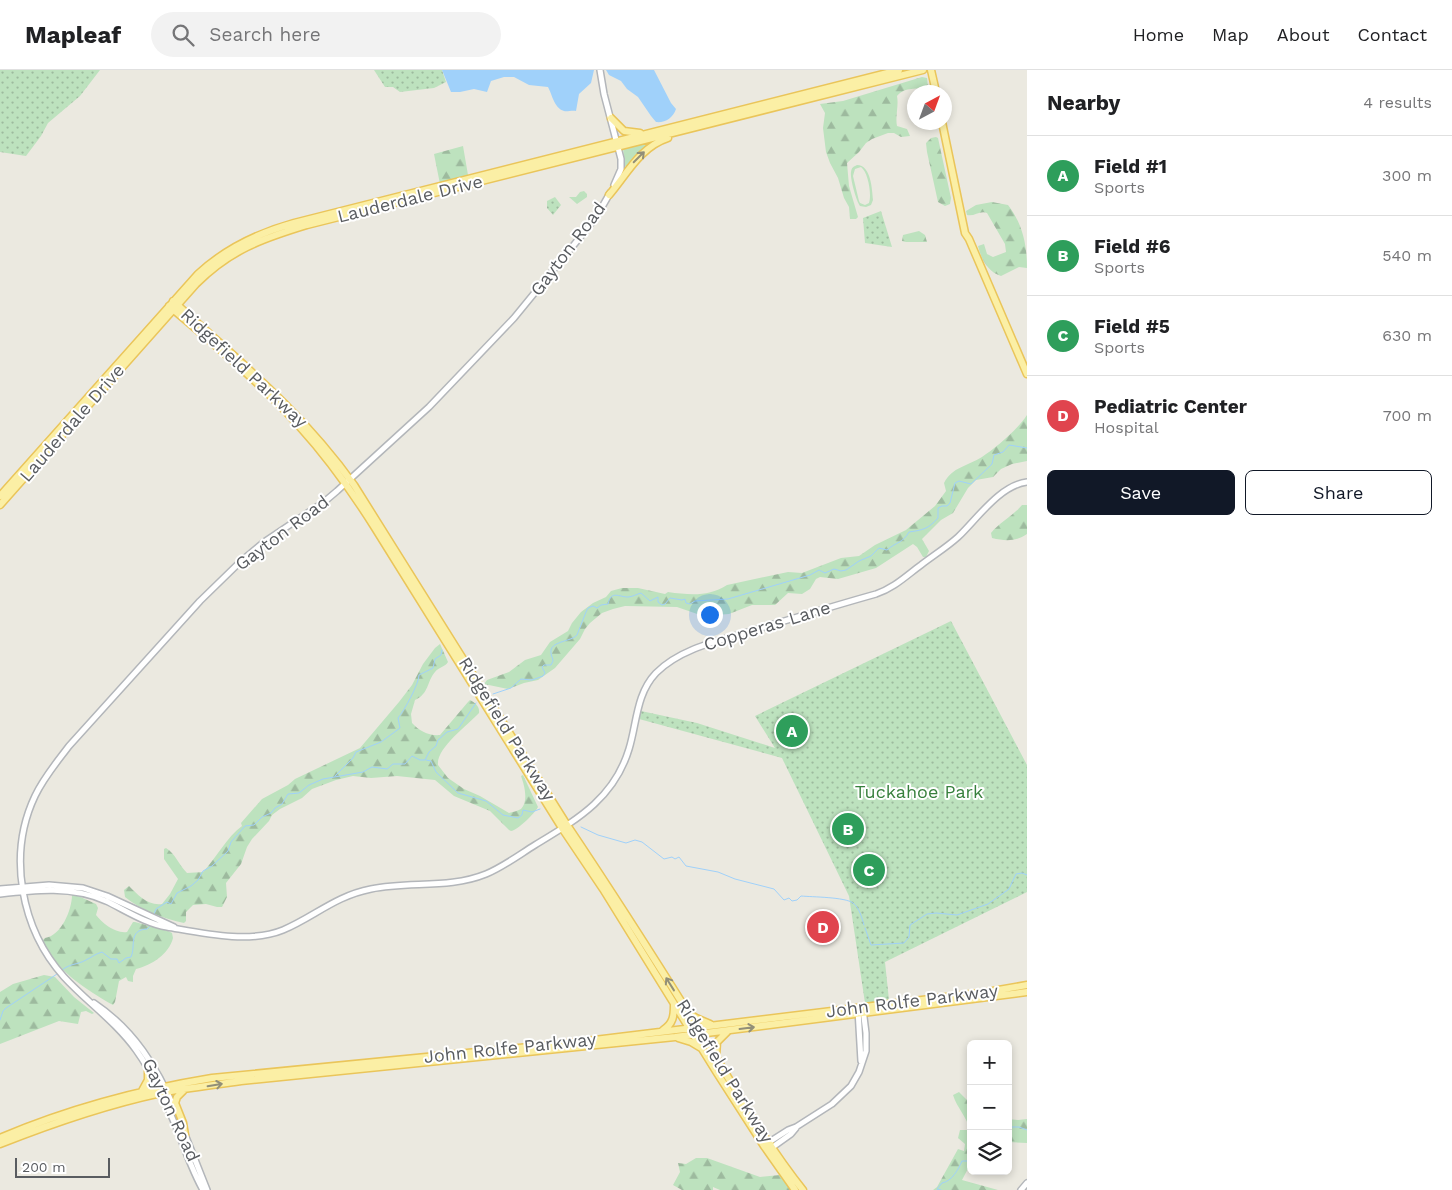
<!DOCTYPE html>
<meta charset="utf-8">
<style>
body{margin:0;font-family:"Work Sans",sans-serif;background:#f2f2f2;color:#202124}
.controls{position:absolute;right:15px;bottom:15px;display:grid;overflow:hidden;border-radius:8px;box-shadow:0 2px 8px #0003}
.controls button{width:45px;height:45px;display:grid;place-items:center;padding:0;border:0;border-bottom:1px solid #e0e0e0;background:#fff;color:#202124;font:25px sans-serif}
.compass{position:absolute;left:907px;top:15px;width:45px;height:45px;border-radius:50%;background:#fff;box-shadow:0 2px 8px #0003;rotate:41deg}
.scale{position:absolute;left:15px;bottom:12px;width:95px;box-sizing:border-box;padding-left:5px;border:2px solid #595c60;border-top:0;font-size:14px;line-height:18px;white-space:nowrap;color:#595c60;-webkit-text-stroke:4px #fff;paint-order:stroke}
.you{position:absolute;left:709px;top:544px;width:18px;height:18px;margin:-12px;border:4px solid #fff;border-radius:50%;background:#1a73e8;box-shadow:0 0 0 8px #1a73e833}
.badge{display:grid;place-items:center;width:32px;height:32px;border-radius:50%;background:#111827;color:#fff;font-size:16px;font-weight:700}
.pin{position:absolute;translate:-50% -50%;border:2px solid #fff;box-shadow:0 1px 5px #0006}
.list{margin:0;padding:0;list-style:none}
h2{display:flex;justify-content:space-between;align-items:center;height:65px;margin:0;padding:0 20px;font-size:21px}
h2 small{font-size:16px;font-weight:400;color:#757577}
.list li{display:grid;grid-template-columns:32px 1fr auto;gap:15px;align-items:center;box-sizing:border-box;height:80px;padding:0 20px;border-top:1px solid #e0e0e0}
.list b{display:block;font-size:19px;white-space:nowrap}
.list p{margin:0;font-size:16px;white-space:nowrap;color:#757577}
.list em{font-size:16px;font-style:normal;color:#757577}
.actions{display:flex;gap:10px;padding:15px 20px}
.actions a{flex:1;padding:11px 0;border:1px solid #111827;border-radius:8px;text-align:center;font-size:18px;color:#111827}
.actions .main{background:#111827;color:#fff}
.icon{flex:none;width:28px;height:28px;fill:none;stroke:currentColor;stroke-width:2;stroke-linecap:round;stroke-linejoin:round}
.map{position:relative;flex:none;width:1027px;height:1120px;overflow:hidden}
header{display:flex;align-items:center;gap:30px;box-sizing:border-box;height:70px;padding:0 25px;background:#fff;border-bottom:1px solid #e0e0e0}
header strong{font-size:24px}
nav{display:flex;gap:28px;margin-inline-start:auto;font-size:18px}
.search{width:350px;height:45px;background:#f2f2f2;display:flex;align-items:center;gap:12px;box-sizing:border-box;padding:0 18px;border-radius:28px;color:#757577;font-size:19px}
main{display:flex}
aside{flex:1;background:#fff}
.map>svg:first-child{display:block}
</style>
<header>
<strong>Mapleaf</strong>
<div class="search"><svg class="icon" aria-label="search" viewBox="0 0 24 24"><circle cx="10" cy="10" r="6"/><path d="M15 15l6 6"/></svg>Search here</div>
<nav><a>Home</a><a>Map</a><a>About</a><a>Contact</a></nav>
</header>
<main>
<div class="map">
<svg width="1027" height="1120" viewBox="0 0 1027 1120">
<defs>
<pattern id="forest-firs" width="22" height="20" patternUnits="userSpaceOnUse" patternTransform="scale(1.25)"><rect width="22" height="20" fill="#bde2be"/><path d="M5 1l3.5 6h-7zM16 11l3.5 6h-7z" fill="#9dba9e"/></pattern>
<pattern id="park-dots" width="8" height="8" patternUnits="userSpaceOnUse" patternTransform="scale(1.25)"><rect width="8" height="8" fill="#bde2be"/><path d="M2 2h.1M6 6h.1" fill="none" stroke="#9dba9e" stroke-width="1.8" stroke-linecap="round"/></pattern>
</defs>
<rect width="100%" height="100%" fill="#ebe9e0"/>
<!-- green -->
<path fill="#bde2be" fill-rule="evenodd" d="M 657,69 L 627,97 L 625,96 L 623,78 Z
M 857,95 C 871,95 872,119 873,130 L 871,135 L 866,137 L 860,136 C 856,130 850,109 851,102 C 852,97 853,97 857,95 ZM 861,97 C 868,102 872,124 869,133 L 865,135 L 860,133 L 859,131 L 853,106 L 855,99 Z
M 584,121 L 587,124 L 587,127 L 577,134 L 569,127 L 576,127 L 580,122 Z"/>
<!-- forest -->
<path fill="url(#forest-firs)" d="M 922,7 L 927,8 L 928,17 C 916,20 906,16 897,26 C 899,36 895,46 897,56 L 907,59 L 910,66 L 901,67 L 894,63 L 888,63 L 872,69 L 866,73 L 859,82 L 847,93 L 849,116 L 858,147 L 856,149 L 850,149 L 849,137 L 844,128 L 838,108 L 830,93 L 826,82 L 823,58 L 825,43 L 820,34 L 843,31 Z
M 936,67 L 938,68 L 951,128 L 950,134 L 945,136 L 938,132 L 927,82 L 926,73 L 931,68 Z
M 463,76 L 468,105 L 440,114 L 434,84 Z
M 992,132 L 1008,135 C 1022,153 1027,174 1027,198 L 1019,197 L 1001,206 C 988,202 981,189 978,176 L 984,174 L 987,184 L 993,187 L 1006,182 L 1005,174 L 987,143 C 980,140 974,147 967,145 L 966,141 L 976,135 Z
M 919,161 L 925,165 L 927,172 L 906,172 L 902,171 L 903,165 Z
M 1027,345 L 1027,391 L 1012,394 L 1001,399 L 993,407 L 976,410 L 968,418 L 953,443 L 941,450 L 922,469 L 929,481 L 926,487 L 923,487 L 917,477 L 913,474 L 876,498 L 838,509 L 820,507 L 816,509 L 810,519 L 802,524 L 788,523 L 775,535 L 752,535 L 729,544 L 703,546 L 677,537 L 625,536 L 613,539 L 602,543 L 590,553 L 585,559 L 580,569 L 555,598 L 538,610 L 524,613 L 508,619 L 484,614 L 487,610 L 509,602 L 525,590 L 541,585 L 550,572 L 568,561 L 572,553 L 581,542 L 593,533 L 606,527 L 611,521 L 622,518 L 638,518 L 665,524 L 668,522 C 690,525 708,527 727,515 L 788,502 L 802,503 L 841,488 L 859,486 L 875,475 L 906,460 L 935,436 L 946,421 L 944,413 C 952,397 968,396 982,387 C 996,378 1018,359 1027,345 Z
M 1022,435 L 1027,435 L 1027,464 C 1015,472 1005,471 992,468 L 991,463 C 1000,452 1013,446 1022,435 Z
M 440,574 L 448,592 C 445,597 439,597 435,602 C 427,611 429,624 415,630 L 411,644 L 412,653 C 419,661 429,666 440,665 L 468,632 L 470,630 C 475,633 480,636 479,643 C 468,655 436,678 438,695 L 448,708 L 464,719 L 480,726 L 509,743 C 512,742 518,741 521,739 C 529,731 524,714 521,706 L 523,705 L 538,737 C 535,743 518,760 511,761 L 509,760 L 490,741 L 454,726 L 435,710 L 397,706 L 371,708 L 353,706 L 336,710 L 312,719 L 302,728 L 280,739 L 272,745 L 269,751 L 252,769 L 247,777 L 241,794 L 226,813 L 227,827 L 222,837 L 217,837 L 206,834 L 193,835 L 186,842 L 186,851 L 184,853 C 164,849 141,840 125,827 L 124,820 L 129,816 C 138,825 148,836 162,834 L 170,824 L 178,809 L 164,789 L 164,779 L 166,778 C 175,783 179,795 187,803 L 203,802 C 216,788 227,767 242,756 L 241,753 L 262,729 L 288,715 L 295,709 L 360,678 L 399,632 L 412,615 L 423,594 L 435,578 Z
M 72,825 L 76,825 L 96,834 L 98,838 L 96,845 C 102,853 116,864 127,862 L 133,852 L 135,852 L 168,861 L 172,863 L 173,868 C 169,884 152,895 136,899 L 133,906 L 133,912 L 128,911 L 126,907 L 119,911 L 115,932 L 113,935 C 87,920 54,900 43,870 L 45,868 C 61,866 72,840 72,825 Z
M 44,905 L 55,907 L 74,927 L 94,943 L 92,944 L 86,941 L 81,942 L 78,954 L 59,951 L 0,974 L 0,922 L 13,914 Z
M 959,1022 L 971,1034 L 971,1093 L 962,1110 L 998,1120 L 933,1120 L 937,1117 L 958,1079 L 964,1081 L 965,1074 L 958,1068 L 960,1060 L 970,1060 C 967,1047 957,1038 953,1025 Z
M 1008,1049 L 1018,1050 L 1027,1049 L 1027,1073 L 1008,1072 Z
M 696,1088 L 707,1088 L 760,1107 L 780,1105 L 792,1120 L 720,1120 L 713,1117 L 713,1120 L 682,1120 L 673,1115 L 680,1102 L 678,1093 L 686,1094 Z"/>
<!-- park -->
<path fill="url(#park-dots)" d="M 0,0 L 100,0 L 80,26 L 48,53 L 41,66 L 26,86 L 0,82 Z
M 374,0 L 442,0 L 446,12 L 434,18 L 400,22 L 393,17 L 385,17 Z
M 555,127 L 561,135 L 553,145 L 547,138 L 547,131 Z
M 881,141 L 892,177 L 865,173 L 863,148 Z
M 951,551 L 1027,695 L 1027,822 L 885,892 L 889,930 L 865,933 L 849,826 L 782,688 L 639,649 L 641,641 L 697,653 L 775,678 L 755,646 Z"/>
<!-- water -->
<path fill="#a0d1fa" d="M 442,0 L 594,0 L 591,13 L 579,24 L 576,41 C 572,40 567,42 564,41 C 554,38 552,24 548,17 L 529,15 L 514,7 L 504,7 L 491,11 L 487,22 L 474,19 L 460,22 L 451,22 Z
M 606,0 L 654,0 L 671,33 L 676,39 C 673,48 665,53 656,52 L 651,46 L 638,27 L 627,19 L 621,11 L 609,5 Z"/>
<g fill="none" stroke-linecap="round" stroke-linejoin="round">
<!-- stream -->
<path stroke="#a0d1fa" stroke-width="1" d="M 493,624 L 511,618 L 521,609 L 532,610 L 543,606 L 545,603 L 542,597 L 544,595 L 551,595 L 553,591 C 553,588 551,586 551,583 C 549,571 571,572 577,565 L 586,542 L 588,538 L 593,536 L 597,538 L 601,535 L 608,534 C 611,520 619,527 628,527 C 632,527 637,524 641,523 L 650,531 L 658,527 L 658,532 L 662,535 L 665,534 L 670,528 L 682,530 L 685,529 L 686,533 L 690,534 L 695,531 L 728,529 L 810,505 L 819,500 L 825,503 L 834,499 L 841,501 L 846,500 L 859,491 L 871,486 L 879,478 L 887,480 C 896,472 903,473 909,462 C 923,460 928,459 938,448 L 938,438 L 942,436 L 947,436 L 950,433 L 955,413 L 959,411 L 971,414 L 992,394 L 994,385 L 1003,382 L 1009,375 L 1027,378
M 426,690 L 431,691 L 436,702 L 458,723 L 486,731 L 503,745 L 518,748 L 522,745 L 523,740 L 532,742 L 540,739
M 335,706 L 353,688 L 356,682 L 381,672 L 400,658 L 398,648 C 404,641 419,614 419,605 L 433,598 L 435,589 L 441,585 L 442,580
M 581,757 L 598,765 L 626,773 L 635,770 L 642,772 L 664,789 L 672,787 L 675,789 L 679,787 L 686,796 L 718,802 L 735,809 L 774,819 L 784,830 L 789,828 L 792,831 L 797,830 L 801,826 C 812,827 845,827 853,833 C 859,837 862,848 864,855
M 154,844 L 156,839 L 167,832 L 171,834 L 177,823 L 191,816 L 198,810 L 203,801 L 212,796 L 228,781 L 231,772 L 245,756 L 254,755 L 262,747 L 271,743 L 275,738 L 282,734 L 288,724 L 299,723 L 309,715 L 323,709 L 363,702 L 372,697 L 387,699 L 393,694 L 405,694 L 412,686 L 420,690 L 425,690 L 429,682 L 436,676 L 438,670 L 447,662 L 458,659 L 476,633
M 865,858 L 871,875 L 904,873 L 909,867 L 910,855 L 927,844 L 936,843 L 957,845 L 988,834 L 1009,819 L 1016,804 L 1022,803 L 1027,805
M 62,900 C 71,893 77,895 86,890 C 92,887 95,884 102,882 L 111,889 L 117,889 L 119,893 L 126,888 L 131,887 C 136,876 128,860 147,859 L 150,856
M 0,950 L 3,941 L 6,938 L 57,904
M 1008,1060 L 1011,1057 L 1019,1057 L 1027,1060
M 941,1120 L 937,1119 L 942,1113 C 952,1111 958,1100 962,1091 L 967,1091 L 971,1087"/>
<defs>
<path id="minor" d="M 600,0 L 604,24 L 621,89 L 621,99 L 614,115
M 0,819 L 49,815 L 83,818 L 107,826 L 174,857
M 0,824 C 36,820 72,816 106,831 C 125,840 146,854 167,857 C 202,863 249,874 283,860 C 314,847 335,826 371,819 C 410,811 449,819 486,804 C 503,797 519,785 535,775 C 576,750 614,729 629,679 C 637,653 636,624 656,603 C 680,579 717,571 748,562 C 791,549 833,536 876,524 C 894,518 906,506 921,495 C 934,485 947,477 958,467 C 977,449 1000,415 1027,412
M 94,933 C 134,960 157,997 175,1040
M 858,940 L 861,991
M 184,1062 L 207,1120
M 766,1074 L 788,1060 L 796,1057 L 832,1034 L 851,1016 L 859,1002 L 866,981 L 866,963 L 863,939
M 770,1079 L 791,1064 L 796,1058
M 203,1120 C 193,1102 186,1083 179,1064 C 167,1035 154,1005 136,980 C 116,952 87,932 64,907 C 21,859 7,785 35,726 C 44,707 57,692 69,676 L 200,531 L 239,493 L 264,472 L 324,432 L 337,421 L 429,337 L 514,248 L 586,160 L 598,144 L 610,123
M 1021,1120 L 1027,1113"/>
<path id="major" d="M 931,0 L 936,22
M 611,48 L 624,61 L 640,63
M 942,52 L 965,163 L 969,169 L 1027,304
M 609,125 C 627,104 640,77 668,68
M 173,231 C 239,291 302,342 354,415 L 567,755 C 616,828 663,902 709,976 C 739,1025 767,1075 803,1120
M 169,236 C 214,274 261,313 300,357 C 329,389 353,423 375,458 L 562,758 L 603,819 L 717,1003 L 764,1076 L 795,1120
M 0,426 L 198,204 C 226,178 258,163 294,153 L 899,0
M 0,435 L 196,214 C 230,180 261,169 307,155 L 923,0
M 690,944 L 696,948 L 710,954
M 663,960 C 673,954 674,946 674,935
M 678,968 L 691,972 L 701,978
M 716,986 L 717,972 L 728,961
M 185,1019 L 177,1027 L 175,1033 L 183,1053 L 185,1065
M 142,1021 L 148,1010 L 148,999
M 0,1068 C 68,1039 139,1020 212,1008 L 570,973 L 987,922 L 1027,915
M 0,1074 C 53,1053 105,1035 161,1023 C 187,1018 214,1015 241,1011 L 675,967 L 1027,922"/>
</defs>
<!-- minor casing -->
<use href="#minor" stroke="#b3b6ba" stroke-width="8"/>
<!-- major casing -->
<use href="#major" stroke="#eac55a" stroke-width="9"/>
<!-- minor -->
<use href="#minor" stroke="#fff" stroke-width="5"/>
<!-- major -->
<use href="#major" stroke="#fbefa5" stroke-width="6"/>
</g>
<!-- one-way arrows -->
<defs><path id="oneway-shaft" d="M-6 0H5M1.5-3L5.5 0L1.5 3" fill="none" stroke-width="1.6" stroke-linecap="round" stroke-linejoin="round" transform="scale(1.25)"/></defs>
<g stroke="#928f78">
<use href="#oneway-shaft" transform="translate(639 87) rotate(-45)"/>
<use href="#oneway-shaft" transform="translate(670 914) rotate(-122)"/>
<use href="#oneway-shaft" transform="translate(747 958) rotate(-7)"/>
<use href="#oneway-shaft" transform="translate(215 1015) rotate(-9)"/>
</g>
<g text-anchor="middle" stroke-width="4" stroke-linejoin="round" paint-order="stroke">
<!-- street labels -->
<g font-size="18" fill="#595c60" stroke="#fff">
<text transform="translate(410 129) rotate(-14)" y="6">Lauderdale Drive</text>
<text transform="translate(568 179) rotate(-53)" y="6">Gayton Road</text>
<text transform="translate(244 298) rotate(43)" y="6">Ridgefield Parkway</text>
<text transform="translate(72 353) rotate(-49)" y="6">Lauderdale Drive</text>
<text transform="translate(282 463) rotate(-37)" y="6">Gayton Road</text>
<text transform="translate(767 556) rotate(-17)" y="6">Copperas Lane</text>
<text transform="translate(507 659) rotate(58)" y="6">Ridgefield Parkway</text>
<text transform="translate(912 931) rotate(-7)" y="6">John Rolfe Parkway</text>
<text transform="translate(510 978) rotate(-6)" y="6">John Rolfe Parkway</text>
<text transform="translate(725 1001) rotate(58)" y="6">Ridgefield Parkway</text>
<text transform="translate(171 1040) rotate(65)" y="6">Gayton Road</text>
</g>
<!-- park labels -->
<g font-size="18" fill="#38803d" stroke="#fff">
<text x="919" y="728">Tuckahoe Park</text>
</g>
</g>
</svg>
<div class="controls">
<button>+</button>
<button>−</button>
<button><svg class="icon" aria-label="layers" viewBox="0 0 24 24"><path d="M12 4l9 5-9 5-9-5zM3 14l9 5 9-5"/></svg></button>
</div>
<svg class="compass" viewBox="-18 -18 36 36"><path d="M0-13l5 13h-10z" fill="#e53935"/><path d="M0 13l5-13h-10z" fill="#757577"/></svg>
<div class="scale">200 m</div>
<div class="you"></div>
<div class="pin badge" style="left:792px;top:661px;background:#2e9e5b">A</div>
<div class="pin badge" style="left:848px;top:759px;background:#2e9e5b">B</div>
<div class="pin badge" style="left:869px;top:800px;background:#2e9e5b">C</div>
<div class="pin badge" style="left:823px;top:857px;background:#e0444e">D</div>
</div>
<aside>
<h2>Nearby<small>4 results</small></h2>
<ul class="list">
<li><span class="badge" style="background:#2e9e5b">A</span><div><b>Field #1</b><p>Sports</p></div><em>300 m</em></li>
<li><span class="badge" style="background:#2e9e5b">B</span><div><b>Field #6</b><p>Sports</p></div><em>540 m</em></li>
<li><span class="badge" style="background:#2e9e5b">C</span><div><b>Field #5</b><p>Sports</p></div><em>630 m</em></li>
<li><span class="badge" style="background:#e0444e">D</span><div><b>Pediatric Center</b><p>Hospital</p></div><em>700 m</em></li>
</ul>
<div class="actions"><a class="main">Save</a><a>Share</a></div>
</aside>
</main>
